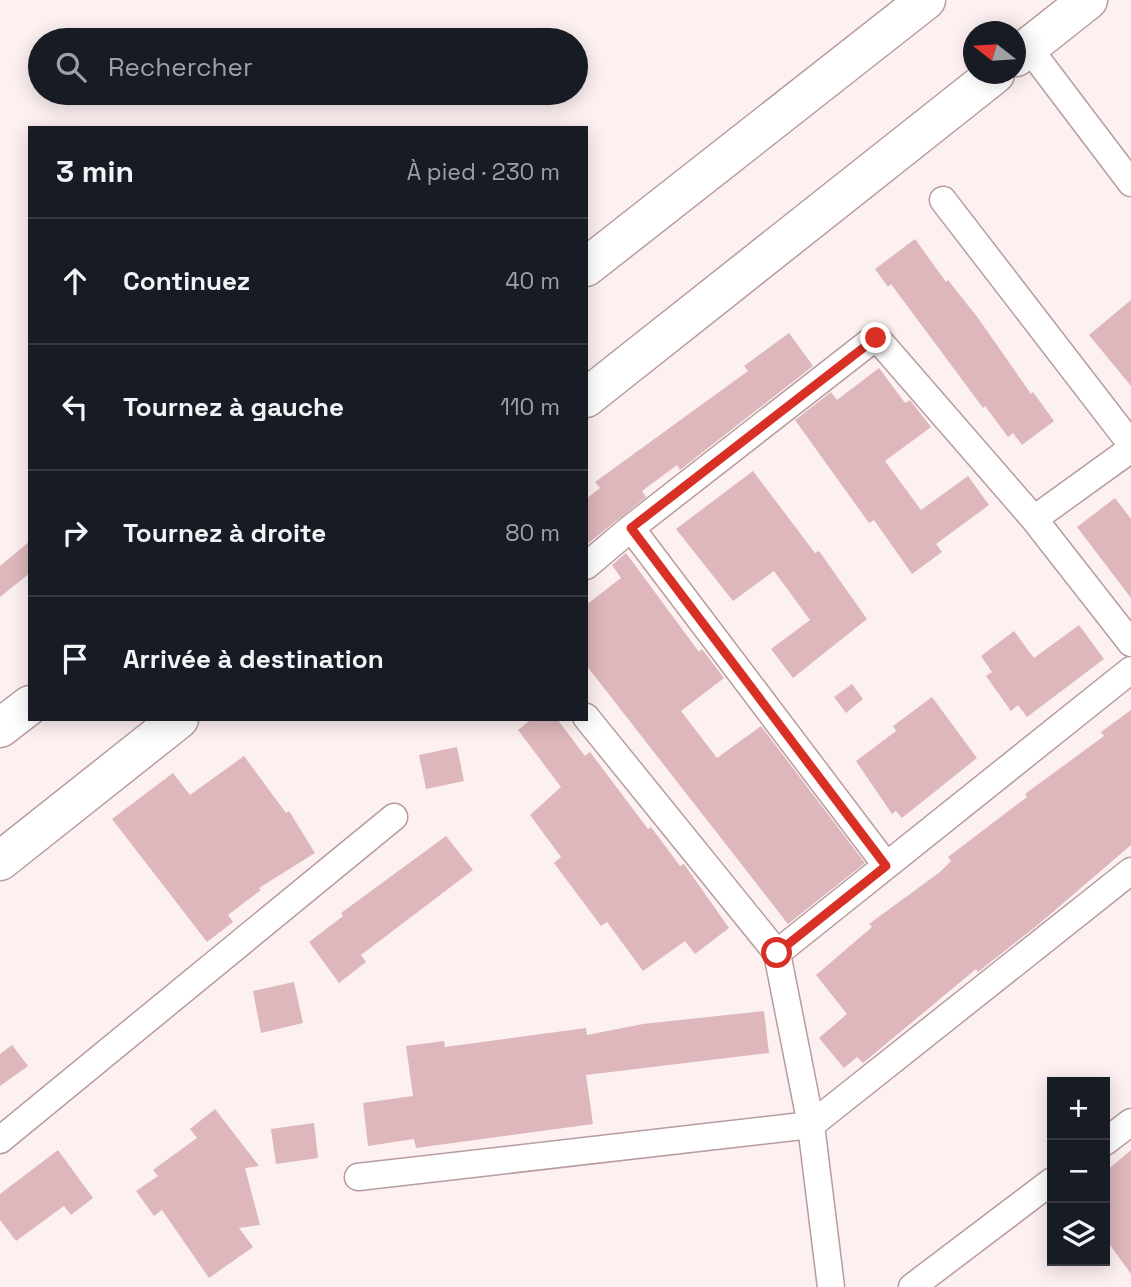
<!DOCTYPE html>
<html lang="fr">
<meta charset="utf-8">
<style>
body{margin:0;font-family:"Space Grotesk",sans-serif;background:#242831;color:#f1f3f6}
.controls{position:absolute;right:21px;bottom:21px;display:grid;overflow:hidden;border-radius:0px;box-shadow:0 4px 18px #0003}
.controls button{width:63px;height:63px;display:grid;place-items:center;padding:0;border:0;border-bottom:2px solid #363941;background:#171b24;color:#f1f3f6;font:35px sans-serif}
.compass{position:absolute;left:963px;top:21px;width:63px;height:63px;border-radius:50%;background:#171b24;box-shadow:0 4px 18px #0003;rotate:287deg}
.stop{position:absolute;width:21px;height:21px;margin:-16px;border:5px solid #d93025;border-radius:50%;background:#fff}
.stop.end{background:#d93025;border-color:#fff;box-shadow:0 2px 7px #0008}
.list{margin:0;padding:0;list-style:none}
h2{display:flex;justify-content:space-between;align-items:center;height:91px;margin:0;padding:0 28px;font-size:30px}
h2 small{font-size:23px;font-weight:400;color:#9ea1a6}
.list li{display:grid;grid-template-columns:46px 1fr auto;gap:21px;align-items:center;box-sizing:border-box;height:126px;padding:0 28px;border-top:2px solid #363941}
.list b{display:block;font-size:26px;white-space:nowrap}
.list em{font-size:23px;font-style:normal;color:#9ea1a6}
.icon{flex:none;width:38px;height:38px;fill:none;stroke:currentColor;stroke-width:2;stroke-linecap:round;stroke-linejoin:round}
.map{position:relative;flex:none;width:1131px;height:1287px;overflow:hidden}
.search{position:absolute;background:#171b24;box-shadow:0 4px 18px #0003;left:28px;top:28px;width:560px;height:77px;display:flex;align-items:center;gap:18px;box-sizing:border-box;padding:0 24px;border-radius:38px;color:#9ea1a6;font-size:26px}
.panel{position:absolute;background:#171b24;box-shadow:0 4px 18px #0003;left:28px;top:126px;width:560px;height:595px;border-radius:0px}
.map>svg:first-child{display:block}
</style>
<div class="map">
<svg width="1131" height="1287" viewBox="0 0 1131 1287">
<rect width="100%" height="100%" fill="#fdf0f1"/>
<!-- building -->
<path fill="#ddb7bb" d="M 915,239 L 946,282 L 948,280 L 978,318 L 1031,394 L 1033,392 L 1054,421 L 1022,445 L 1013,433 L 1008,437 L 985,406 L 983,408 L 891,284 L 888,287 L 875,269 Z
M 1131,300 L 1131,386 L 1089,335 Z
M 789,333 L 813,366 L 680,470 L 677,465 L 642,491 L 646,497 L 586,545 L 586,499 L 600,488 L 595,482 L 748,371 L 744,366 Z
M 879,368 L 905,403 L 910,400 L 931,427 L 885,461 L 921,510 L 968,476 L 989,505 L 936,544 L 942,552 L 912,574 L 874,520 L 869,523 L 795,420 L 831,392 L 837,400 Z
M 753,471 L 815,553 L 819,551 L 867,619 L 793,678 L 771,649 L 810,620 L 774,571 L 733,601 L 676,529 Z
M 1115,498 L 1131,519 L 1131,598 L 1077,527 Z
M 30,541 L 30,573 L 0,597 L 0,566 Z
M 626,553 L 699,652 L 702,649 L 724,678 L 681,711 L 717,758 L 761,726 L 865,863 L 788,924 L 586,665 L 586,605 L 621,578 L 612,565 Z
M 1079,625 L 1104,659 L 1027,717 L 1018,705 L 1011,711 L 986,676 L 992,672 L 981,656 L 1014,631 L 1034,658 Z
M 852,684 L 863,699 L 846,713 L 834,697 Z
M 932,697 L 977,758 L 902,818 L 896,811 L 892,814 L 856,761 L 896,731 L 893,726 Z
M 1131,710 L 1131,845 L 1039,924 L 978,972 L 976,969 L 863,1063 L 857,1057 L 844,1068 L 819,1038 L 847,1014 L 816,975 L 872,927 L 869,924 L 940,872 L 951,861 L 948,857 L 1027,797 L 1025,794 L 1104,736 L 1101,732 Z
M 532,719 L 557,719 L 585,756 L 590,752 L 648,829 L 651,827 L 680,866 L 684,864 L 729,928 L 695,954 L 685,941 L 643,971 L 607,922 L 601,926 L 554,863 L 561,857 L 530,815 L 561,787 L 518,730 Z
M 457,747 L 464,781 L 426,789 L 419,755 Z
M 244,756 L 286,813 L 289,811 L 315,853 L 259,888 L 261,890 L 228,915 L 233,922 L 207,942 L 112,819 L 173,773 L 190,795 Z
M 446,836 L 473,870 L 361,955 L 366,962 L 339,983 L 309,942 L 343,916 L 341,913 Z
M 294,982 L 303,1023 L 261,1033 L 253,991 Z
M 764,1011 L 769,1053 L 586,1075 L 593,1124 L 416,1148 L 414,1139 L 368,1146 L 363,1103 L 413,1096 L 406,1046 L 444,1041 L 445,1047 L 586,1028 L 587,1035 L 643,1024 Z
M 12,1045 L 28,1066 L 0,1086 L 0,1054 Z
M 215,1109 L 259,1166 L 245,1168 L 260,1225 L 239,1228 L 253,1247 L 209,1278 L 162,1210 L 154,1216 L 136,1191 L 158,1176 L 153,1170 L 197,1138 L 190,1129 Z
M 314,1123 L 318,1158 L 276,1164 L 271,1129 Z
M 58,1150 L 93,1198 L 71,1215 L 64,1206 L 16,1241 L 0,1220 L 0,1194 Z
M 1131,1150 L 1131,1274 L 1105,1238 L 1105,1172 Z"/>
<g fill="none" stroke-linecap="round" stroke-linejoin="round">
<defs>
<path id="street" d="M 1028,47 L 1131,183
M 943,200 L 1131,444
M 1034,519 L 1131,449
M 631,528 L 886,865
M 586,566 L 631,528 L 876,337 L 1034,519 L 1131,643
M 586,717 L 777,953 L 811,1125 L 831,1287
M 777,953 L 1131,670
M 0,1140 L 394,817
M 1105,1142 L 1131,1122
M 358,1177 L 811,1125 L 1131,871
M 912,1287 L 1052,1181"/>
<path id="highway" d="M 1016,57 L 1088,0
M 586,267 L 926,0
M 586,398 L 995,74
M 0,728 L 30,705
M 0,861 L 179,719"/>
</defs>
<!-- street casing -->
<use href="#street" stroke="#b89b9e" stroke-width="29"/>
<!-- highway casing -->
<use href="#highway" stroke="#b89b9e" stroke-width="41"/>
<!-- street -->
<use href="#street" stroke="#fff" stroke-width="26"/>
<!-- highway -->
<use href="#highway" stroke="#fff" stroke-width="38"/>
</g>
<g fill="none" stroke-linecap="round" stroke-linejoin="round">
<!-- route -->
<path stroke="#d93025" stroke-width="9" d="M 777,953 L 886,866 L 631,528 L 876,338"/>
</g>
</svg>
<div class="controls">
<button>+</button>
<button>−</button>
<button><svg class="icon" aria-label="layers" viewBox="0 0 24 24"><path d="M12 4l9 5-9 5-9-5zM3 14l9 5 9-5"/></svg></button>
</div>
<svg class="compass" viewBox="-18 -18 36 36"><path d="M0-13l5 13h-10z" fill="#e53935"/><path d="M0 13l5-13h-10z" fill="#9ea1a6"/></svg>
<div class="stop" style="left:777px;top:953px"></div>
<div class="stop end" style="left:876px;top:338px"></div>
<div class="search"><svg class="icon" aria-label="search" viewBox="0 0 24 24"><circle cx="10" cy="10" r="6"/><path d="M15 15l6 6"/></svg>Rechercher</div>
<section class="panel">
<h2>3 min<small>À pied · 230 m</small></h2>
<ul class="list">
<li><svg class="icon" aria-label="ahead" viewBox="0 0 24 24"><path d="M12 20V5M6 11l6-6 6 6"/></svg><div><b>Continuez</b></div><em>40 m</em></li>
<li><svg class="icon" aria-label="left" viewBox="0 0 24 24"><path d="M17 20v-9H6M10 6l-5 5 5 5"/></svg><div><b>Tournez à gauche</b></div><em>110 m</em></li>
<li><svg class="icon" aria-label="right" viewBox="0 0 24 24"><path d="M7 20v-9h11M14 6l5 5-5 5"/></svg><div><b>Tournez à droite</b></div><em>80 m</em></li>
<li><svg class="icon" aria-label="arrive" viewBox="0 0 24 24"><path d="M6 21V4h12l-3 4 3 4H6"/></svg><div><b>Arrivée à destination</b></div></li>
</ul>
</section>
</div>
